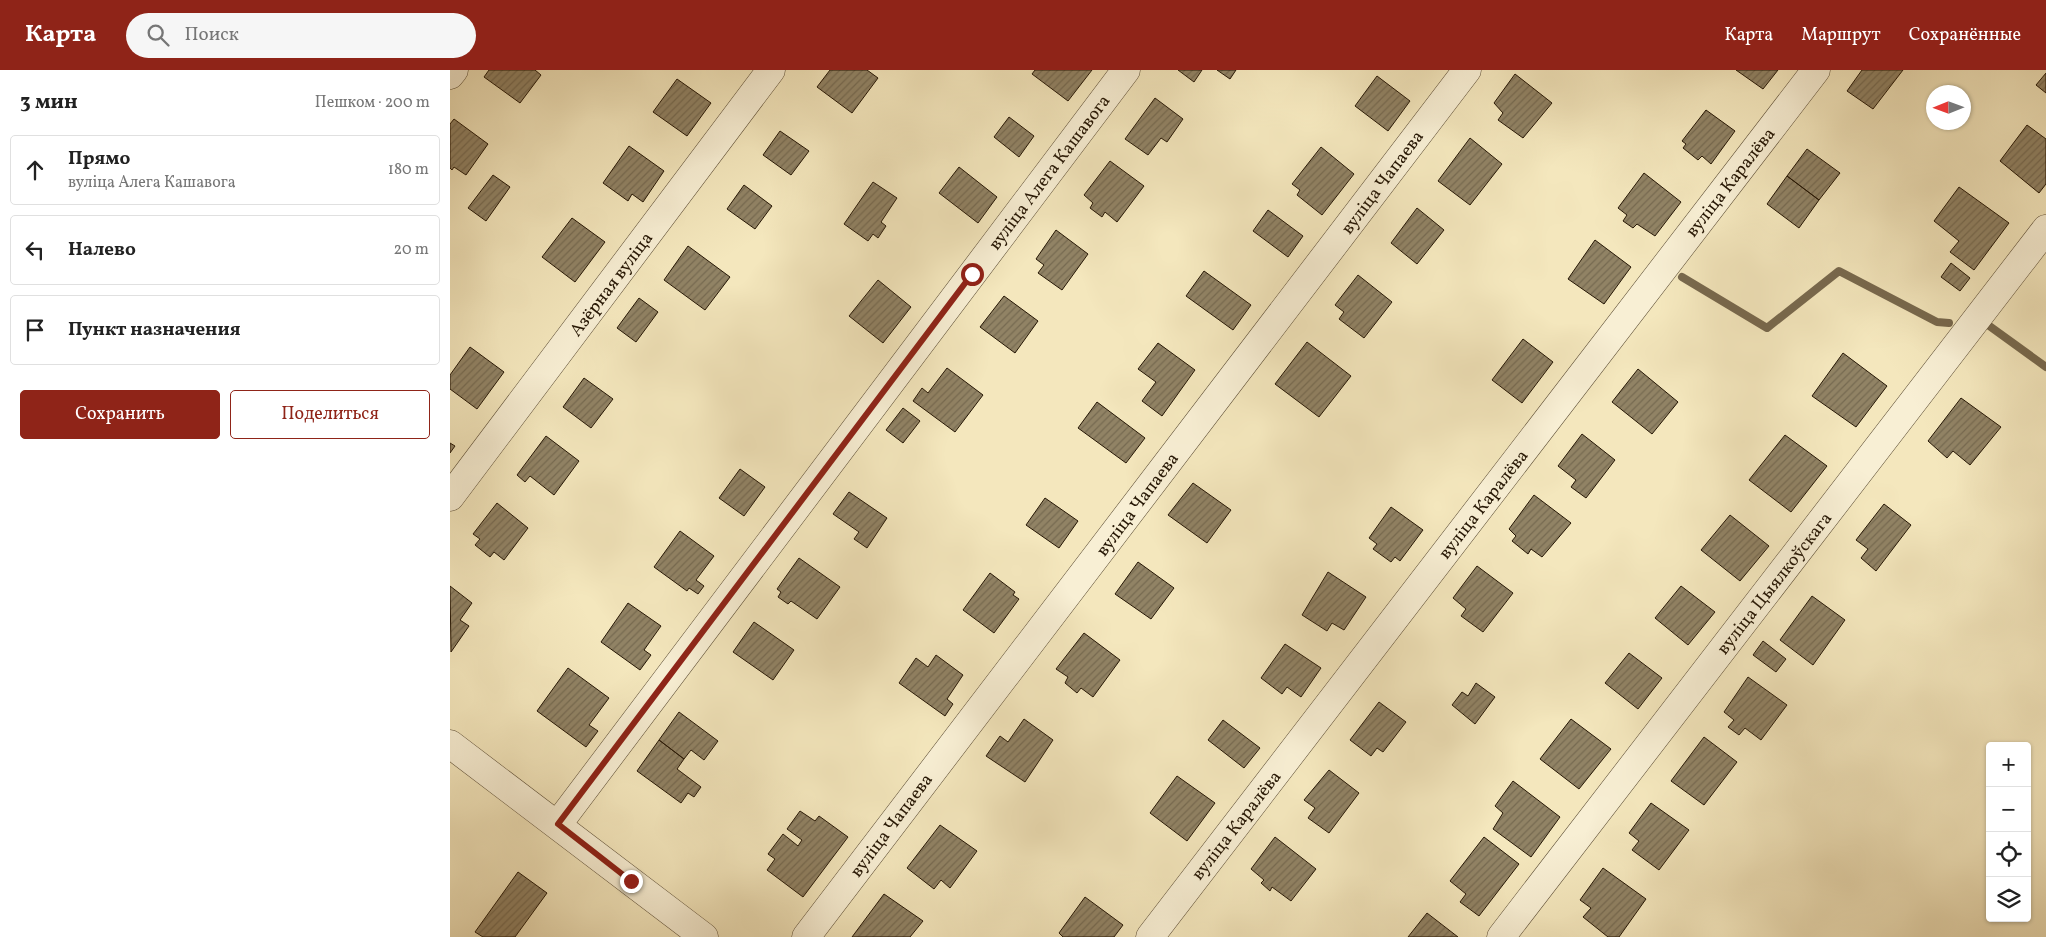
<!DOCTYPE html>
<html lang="ru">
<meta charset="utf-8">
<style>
body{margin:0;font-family:Vollkorn,serif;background:#f6f6f6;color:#222}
.controls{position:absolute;right:15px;bottom:15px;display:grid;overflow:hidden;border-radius:5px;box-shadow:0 1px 4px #0004}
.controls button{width:45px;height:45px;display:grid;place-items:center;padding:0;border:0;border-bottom:1px solid #e0e0e0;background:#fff;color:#222;font:25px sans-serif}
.compass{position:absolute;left:1476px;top:15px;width:45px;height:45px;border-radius:50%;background:#fff;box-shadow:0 1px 4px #0004;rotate:269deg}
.stop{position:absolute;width:15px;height:15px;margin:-11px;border:4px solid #8f2418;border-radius:50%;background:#fff}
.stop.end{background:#8f2418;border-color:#fff;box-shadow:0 1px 5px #0008}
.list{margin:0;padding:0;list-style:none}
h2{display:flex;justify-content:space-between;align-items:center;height:65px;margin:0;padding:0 20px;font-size:21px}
h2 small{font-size:16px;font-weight:400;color:#767676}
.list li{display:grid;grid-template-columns:32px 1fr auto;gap:15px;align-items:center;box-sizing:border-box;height:70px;margin:0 10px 10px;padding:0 10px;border:1px solid #e0e0e0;border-radius:5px}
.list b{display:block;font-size:19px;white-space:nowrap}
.list p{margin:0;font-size:16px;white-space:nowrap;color:#767676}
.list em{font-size:16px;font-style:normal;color:#767676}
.actions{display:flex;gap:10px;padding:15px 20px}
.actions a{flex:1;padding:11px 0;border:1px solid #8f2418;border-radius:5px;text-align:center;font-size:18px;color:#8f2418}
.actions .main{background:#8f2418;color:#fff}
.icon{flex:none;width:28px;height:28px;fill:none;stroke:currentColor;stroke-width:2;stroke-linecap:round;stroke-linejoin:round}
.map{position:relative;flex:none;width:1596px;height:867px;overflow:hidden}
header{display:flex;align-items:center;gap:30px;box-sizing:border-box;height:70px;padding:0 25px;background:#8f2418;color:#fff}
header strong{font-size:24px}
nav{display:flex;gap:28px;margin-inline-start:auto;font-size:18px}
.search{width:350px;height:45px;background:#f6f6f6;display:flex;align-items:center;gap:12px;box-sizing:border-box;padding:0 18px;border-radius:28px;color:#767676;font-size:19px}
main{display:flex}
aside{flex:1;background:#fff}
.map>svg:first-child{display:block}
</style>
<header>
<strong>Карта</strong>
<div class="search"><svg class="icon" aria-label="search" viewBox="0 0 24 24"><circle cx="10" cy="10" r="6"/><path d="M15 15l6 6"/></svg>Поиск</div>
<nav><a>Карта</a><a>Маршрут</a><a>Сохранённые</a></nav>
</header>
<main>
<aside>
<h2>3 мин<small>Пешком · 200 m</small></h2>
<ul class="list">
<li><svg class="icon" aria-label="ahead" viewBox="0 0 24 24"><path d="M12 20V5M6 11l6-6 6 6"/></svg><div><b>Прямо</b><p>вуліца Алега Кашавога</p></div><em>180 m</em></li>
<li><svg class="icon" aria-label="left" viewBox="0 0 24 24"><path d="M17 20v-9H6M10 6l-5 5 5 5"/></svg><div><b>Налево</b></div><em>20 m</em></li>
<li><svg class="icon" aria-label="arrive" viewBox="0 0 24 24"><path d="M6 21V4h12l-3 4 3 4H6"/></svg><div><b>Пункт назначения</b></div></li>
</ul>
<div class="actions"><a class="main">Сохранить</a><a>Поделиться</a></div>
</aside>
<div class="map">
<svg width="1596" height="867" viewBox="0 0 1596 867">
<defs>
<pattern id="building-hatch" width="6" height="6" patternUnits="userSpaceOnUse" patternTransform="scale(1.25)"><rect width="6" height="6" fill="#918365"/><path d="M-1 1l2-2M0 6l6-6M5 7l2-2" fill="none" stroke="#766a51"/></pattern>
</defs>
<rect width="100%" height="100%" fill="#f4e7bd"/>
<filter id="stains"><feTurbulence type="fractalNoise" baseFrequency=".004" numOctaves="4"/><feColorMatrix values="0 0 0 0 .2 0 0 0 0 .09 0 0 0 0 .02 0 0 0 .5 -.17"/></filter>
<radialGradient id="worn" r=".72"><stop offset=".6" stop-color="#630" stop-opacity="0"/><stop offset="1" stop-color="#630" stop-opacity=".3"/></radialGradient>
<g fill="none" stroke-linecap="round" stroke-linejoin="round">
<!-- stream -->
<path stroke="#78694e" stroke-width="8" d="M 1232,207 L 1317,258 L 1389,201 L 1487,252 L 1499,253
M 1538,255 L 1596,297"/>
</g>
<!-- building -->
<path fill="url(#building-hatch)" stroke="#261705" d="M 39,0 L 85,0 L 91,5 L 70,33 L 34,7 Z
M 380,0 L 417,0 L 428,8 L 402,43 L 367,17 Z
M 585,0 L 642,0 L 618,31 L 582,4 Z
M 728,0 L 752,0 L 744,12 Z
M 767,0 L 786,0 L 780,9 Z
M 1286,0 L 1328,0 L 1313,19 Z
M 1412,0 L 1453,0 L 1423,39 L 1397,21 Z
M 1596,3 L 1596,23 L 1586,15 Z
M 1065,4 L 1102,33 L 1073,68 L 1048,50 L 1053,43 L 1044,33 Z
M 927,6 L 960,31 L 938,61 L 905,36 Z
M 227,9 L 261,33 L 237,66 L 203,42 Z
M 705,28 L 733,49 L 717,72 L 711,68 L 698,85 L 675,69 Z
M 1256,40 L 1285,61 L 1261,94 L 1252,86 L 1248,90 L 1233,78 L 1236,74 L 1232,71 Z
M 559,47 L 584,66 L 569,87 L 544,67 Z
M 4,49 L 38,74 L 16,105 L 4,97 L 2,100 L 0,98 L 0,54 Z
M 1577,55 L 1596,69 L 1596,114 L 1589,123 L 1550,91 Z
M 330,61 L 359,81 L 341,105 L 313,85 Z
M 1020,68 L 1052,94 L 1020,135 L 988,111 Z
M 179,76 L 214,101 L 193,132 L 182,124 L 178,131 L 153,113 Z
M 871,77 L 904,104 L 872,145 L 847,125 L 850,120 L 842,114 Z
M 1357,79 L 1390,103 L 1369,130 L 1337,106 Z
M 660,91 L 694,116 L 667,152 L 655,142 L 652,147 L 640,138 L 643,133 L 634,125 Z
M 509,97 L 547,127 L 528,153 L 489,123 Z
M 1194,103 L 1231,132 L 1205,166 L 1187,154 L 1183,158 L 1173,151 L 1177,145 L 1168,138 Z
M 43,105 L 60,117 L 36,151 L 18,138 Z
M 1337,106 L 1369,130 L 1349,158 L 1317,134 Z
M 423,112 L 447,128 L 431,152 L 436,156 L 428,168 L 423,164 L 418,171 L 394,154 Z
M 294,115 L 322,136 L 305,159 L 277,139 Z
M 1509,117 L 1559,153 L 1524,200 L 1500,182 L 1509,171 L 1484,151 Z
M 967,138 L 994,160 L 967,194 L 941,173 Z
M 818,140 L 853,166 L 838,187 L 803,161 Z
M 122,148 L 155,172 L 125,212 L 92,187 Z
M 606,160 L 638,184 L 612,220 L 588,203 L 594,195 L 586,189 Z
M 1145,170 L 1181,197 L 1154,234 L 1118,209 Z
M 238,176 L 280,207 L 255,240 L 214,210 Z
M 1501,193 L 1520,208 L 1510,221 L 1491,207 Z
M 754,201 L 801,235 L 783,260 L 736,226 Z
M 908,205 L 942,232 L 914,268 L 889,249 L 894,242 L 885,235 Z
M 428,210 L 461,237 L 433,273 L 399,246 Z
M 554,226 L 588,251 L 565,283 L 530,257 Z
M 189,228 L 208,242 L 186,272 L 167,258 Z
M 1073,269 L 1103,292 L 1072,333 L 1042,310 Z
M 857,272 L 901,306 L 869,347 L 825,314 Z
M 708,273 L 745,300 L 712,346 L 692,331 L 706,312 L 688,299 Z
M 20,277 L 54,302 L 27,339 L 0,319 L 0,305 Z
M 1393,283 L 1437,316 L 1406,357 L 1362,326 Z
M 497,298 L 533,325 L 505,362 L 463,331 L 472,318 L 478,323 Z
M 1188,299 L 1228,332 L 1202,364 L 1162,332 Z
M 134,308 L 163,329 L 141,358 L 113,337 Z
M 1511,328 L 1551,357 L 1520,395 L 1503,381 L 1497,388 L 1478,371 Z
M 647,332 L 695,368 L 676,393 L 628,358 Z
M 453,338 L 470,351 L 453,373 L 436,360 Z
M 1132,364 L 1165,390 L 1136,428 L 1121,417 L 1126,410 L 1108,396 Z
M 1335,365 L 1377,396 L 1341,442 L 1299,410 Z
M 96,366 L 129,391 L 104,425 L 80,406 L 75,412 L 67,405 Z
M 0,373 L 5,376 L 0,383 Z
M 290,399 L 315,417 L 294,446 L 269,428 Z
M 743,413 L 781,440 L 757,473 L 718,445 Z
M 399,422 L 437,448 L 417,478 L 404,469 L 409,462 L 383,444 Z
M 1084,425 L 1121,453 L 1092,487 L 1081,479 L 1078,484 L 1062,471 L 1066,466 L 1059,459 Z
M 595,428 L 628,451 L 609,478 L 576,455 Z
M 47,433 L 78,458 L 54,490 L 44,482 L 40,487 L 25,475 L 30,469 L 23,464 Z
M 1434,434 L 1461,455 L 1426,501 L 1411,488 L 1418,479 L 1406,470 Z
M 941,437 L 973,460 L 950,491 L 945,487 L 941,492 L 923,479 L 927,474 L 919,468 Z
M 1280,445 L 1319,476 L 1290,511 L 1251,480 Z
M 230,461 L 264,486 L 246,510 L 254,516 L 248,524 L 239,518 L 237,521 L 204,497 Z
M 349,488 L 390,517 L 367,549 L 341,531 L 338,534 L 328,527 L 331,522 L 327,519 Z
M 688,492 L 724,518 L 701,549 L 665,524 Z
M 1027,496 L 1063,523 L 1033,562 L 1011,546 L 1016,539 L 1003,528 Z
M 878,502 L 916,527 L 894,560 L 882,553 L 877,561 L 852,545 Z
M 540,503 L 565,522 L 563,525 L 569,529 L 544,563 L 513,540 Z
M 0,516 L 22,533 L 10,550 L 19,556 L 1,582 Z
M 1231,516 L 1265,542 L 1238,575 L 1205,548 Z
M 1362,526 L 1395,550 L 1363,595 L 1330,570 Z
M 178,533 L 211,556 L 194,580 L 201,585 L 190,600 L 151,572 Z
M 304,552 L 344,580 L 323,610 L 283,582 Z
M 634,563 L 670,590 L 643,627 L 631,618 L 627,623 L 615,613 L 618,607 L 606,599 Z
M 1313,571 L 1336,589 L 1326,602 L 1303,585 Z
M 835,574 L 871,598 L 851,627 L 837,617 L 832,624 L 811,608 Z
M 1179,583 L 1212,608 L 1188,639 L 1155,613 Z
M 486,585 L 513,605 L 497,629 L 503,634 L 495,646 L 449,613 L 466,588 L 478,597 Z
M 118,598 L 159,628 L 139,655 L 148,661 L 136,677 L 87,641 Z
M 1298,607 L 1337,635 L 1311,670 L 1295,658 L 1289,665 L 1278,657 L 1284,650 L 1274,642 Z
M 1026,613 L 1045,627 L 1025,654 L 1002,635 L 1012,622 L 1018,626 Z
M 929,632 L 956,652 L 933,682 L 927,678 L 921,686 L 900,670 Z
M 229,642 L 268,671 L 254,690 L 241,680 L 234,689 L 209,670 Z
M 574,649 L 603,670 L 575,712 L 536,686 L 550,666 L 558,672 Z
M 1121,649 L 1161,679 L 1129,719 L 1090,689 Z
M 773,650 L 810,678 L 794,698 L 758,670 Z
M 1254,667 L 1287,692 L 1254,735 L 1221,711 Z
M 209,670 L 234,689 L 227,699 L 251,717 L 244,727 L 238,723 L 231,733 L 187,701 Z
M 879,700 L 909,723 L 879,763 L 858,748 L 865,738 L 854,730 Z
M 727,706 L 765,733 L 737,771 L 700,743 Z
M 1063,711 L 1110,747 L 1081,787 L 1043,759 L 1053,743 L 1045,736 Z
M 1201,733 L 1239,760 L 1209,800 L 1182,780 L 1189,771 L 1179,763 Z
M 350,741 L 365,751 L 369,746 L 398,767 L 353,827 L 317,800 L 325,789 L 318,784 L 333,764 L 348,776 L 352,770 L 337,759 Z
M 490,755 L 527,781 L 500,818 L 491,810 L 484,819 L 457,798 Z
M 825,767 L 866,799 L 841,831 L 822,817 L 820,821 L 811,813 L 814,810 L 801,799 Z
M 1034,767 L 1069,794 L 1029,846 L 1010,832 L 1016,824 L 1000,811 Z
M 1153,798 L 1196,829 L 1169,867 L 1158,867 L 1133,847 L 1141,838 L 1130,830 Z
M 68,802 L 97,823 L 65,867 L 33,867 L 25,862 Z
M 434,824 L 473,851 L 460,867 L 402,867 Z
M 635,827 L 673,855 L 664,867 L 613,867 L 609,863 Z
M 977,843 L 1008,867 L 958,867 Z"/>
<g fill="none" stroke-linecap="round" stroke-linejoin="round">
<defs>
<path id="minor" d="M 0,5 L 4,0
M 0,427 L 321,0
M 0,674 L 254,867
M 108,754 L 676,0
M 356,867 L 1017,0
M 700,867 L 1366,0
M 1051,867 L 1596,159"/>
</defs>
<!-- minor casing -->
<use href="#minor" stroke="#5a4b33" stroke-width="29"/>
<!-- minor -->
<use href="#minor" stroke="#f8efd4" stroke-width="28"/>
</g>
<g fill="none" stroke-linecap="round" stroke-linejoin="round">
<!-- route -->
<path stroke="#8f2418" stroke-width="6" d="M 181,811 L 108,754 L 522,204"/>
</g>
<g text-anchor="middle" stroke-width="4.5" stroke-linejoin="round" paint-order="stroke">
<!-- street labels -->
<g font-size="18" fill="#261705" stroke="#f8efd4">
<text transform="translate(599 102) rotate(-53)" y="6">вуліца Алега Кашавога</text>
<text transform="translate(932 112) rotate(-53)" y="6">вуліца Чапаева</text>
<text transform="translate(1280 112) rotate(-52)" y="6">вуліца Каралёва</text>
<text transform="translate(161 214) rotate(-53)" y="6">Азёрная вуліца</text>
<text transform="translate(687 434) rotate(-53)" y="6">вуліца Чапаева</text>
<text transform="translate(1033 434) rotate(-52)" y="6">вуліца Каралёва</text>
<text transform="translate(1324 513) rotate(-52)" y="6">вуліца Цыялкоўскага</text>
<text transform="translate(441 755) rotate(-53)" y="6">вуліца Чапаева</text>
<text transform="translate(786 755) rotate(-52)" y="6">вуліца Каралёва</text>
</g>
</g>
<rect width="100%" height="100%" filter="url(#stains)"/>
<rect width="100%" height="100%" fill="url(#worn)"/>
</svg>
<div class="controls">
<button>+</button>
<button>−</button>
<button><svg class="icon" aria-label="locate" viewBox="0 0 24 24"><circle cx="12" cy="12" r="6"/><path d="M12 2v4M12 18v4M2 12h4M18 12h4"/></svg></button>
<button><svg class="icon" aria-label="layers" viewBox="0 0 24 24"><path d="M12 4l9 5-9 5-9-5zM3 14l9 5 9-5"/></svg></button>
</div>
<svg class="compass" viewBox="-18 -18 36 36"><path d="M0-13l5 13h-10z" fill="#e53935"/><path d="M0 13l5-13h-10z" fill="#767676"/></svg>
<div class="stop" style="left:522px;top:204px"></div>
<div class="stop end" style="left:181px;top:811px"></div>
</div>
</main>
